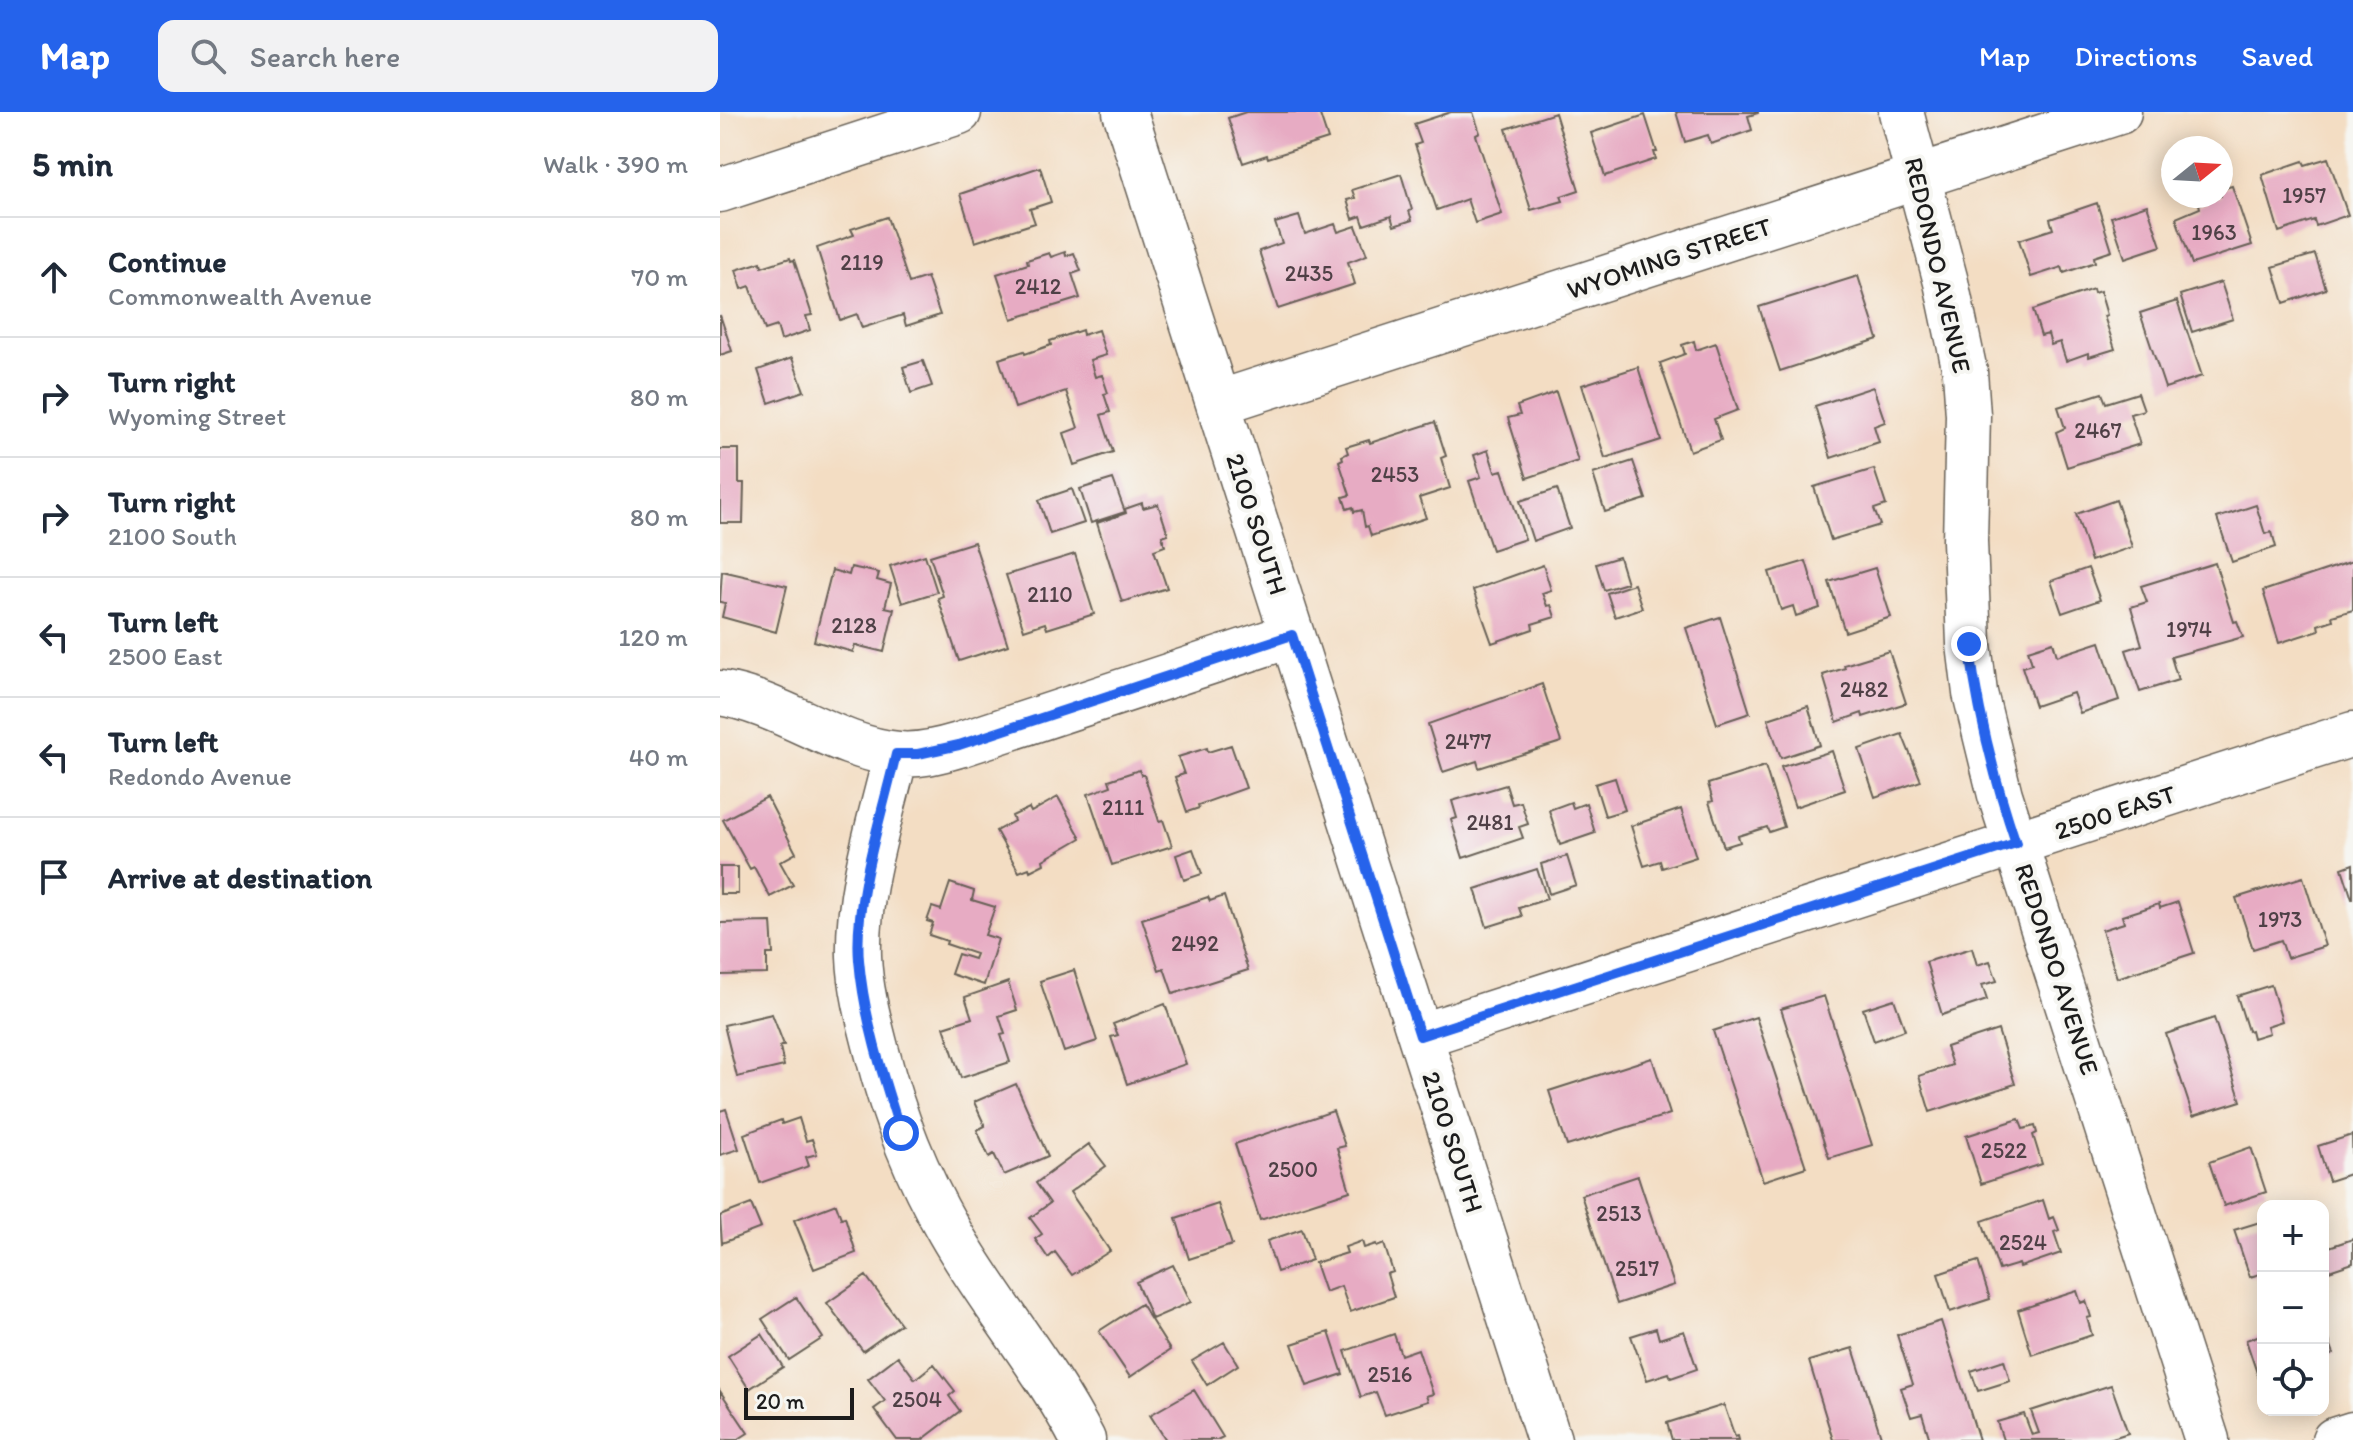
<!DOCTYPE html>
<meta charset="utf-8">
<style>
body{margin:0;font-family:Itim,sans-serif;background:#f2f2f3;color:#1f2937}
.controls{position:absolute;right:24px;bottom:24px;display:grid;overflow:hidden;border-radius:16px;box-shadow:0 4px 20px #0003}
.controls button{width:72px;height:72px;display:grid;place-items:center;padding:0;border:0;border-bottom:2px solid #e0e1e3;background:#fff;color:#1f2937;font:40px sans-serif}
.compass{position:absolute;left:1441px;top:24px;width:72px;height:72px;border-radius:50%;background:#fff;box-shadow:0 4px 20px #0003;rotate:72deg}
.scale{position:absolute;left:24px;bottom:20px;width:110px;box-sizing:border-box;padding-left:8px;border:4px solid #1c1c1c;border-top:0;font-size:22px;line-height:28px;white-space:nowrap;color:#1c1c1c;-webkit-text-stroke:6px #f6f6f2;paint-order:stroke}
.stop{position:absolute;width:24px;height:24px;margin:-18px;border:6px solid #2563eb;border-radius:50%;background:#fff}
.stop.end{background:#2563eb;border-color:#fff;box-shadow:0 2px 8px #0008}
.list{margin:0;padding:0;list-style:none}
h2{display:flex;justify-content:space-between;align-items:center;height:104px;margin:0;padding:0 32px;font-size:34px}
h2 small{font-size:26px;font-weight:400;color:#747a83}
.list li{display:grid;grid-template-columns:52px 1fr auto;gap:24px;align-items:center;box-sizing:border-box;height:120px;padding:0 32px;border-top:2px solid #e0e1e3}
.list b{display:block;font-size:30px;white-space:nowrap}
.list p{margin:0;font-size:26px;white-space:nowrap;color:#747a83}
.list em{font-size:26px;font-style:normal;color:#747a83}
.icon{flex:none;width:44px;height:44px;fill:none;stroke:currentColor;stroke-width:2;stroke-linecap:round;stroke-linejoin:round}
.map{position:relative;flex:none;width:1633px;height:1328px;overflow:hidden}
header{display:flex;align-items:center;gap:48px;box-sizing:border-box;height:112px;padding:0 40px;background:#2563eb;color:#fff}
header strong{font-size:38px}
nav{display:flex;gap:44px;margin-inline-start:auto;font-size:28px}
.search{width:560px;height:72px;background:#f2f2f3;display:flex;align-items:center;gap:20px;box-sizing:border-box;padding:0 28px;border-radius:16px;color:#747a83;font-size:30px}
main{display:flex}
aside{flex:1;background:#fff}
.map>svg:first-child{display:block}
</style>
<header>
<strong>Map</strong>
<div class="search"><svg class="icon" aria-label="search" viewBox="0 0 24 24"><circle cx="10" cy="10" r="6"/><path d="M15 15l6 6"/></svg>Search here</div>
<nav><a>Map</a><a>Directions</a><a>Saved</a></nav>
</header>
<main>
<aside>
<h2>5 min<small>Walk · 390 m</small></h2>
<ul class="list">
<li><svg class="icon" aria-label="ahead" viewBox="0 0 24 24"><path d="M12 20V5M6 11l6-6 6 6"/></svg><div><b>Continue</b><p>Commonwealth Avenue</p></div><em>70 m</em></li>
<li><svg class="icon" aria-label="right" viewBox="0 0 24 24"><path d="M7 20v-9h11M14 6l5 5-5 5"/></svg><div><b>Turn right</b><p>Wyoming Street</p></div><em>80 m</em></li>
<li><svg class="icon" aria-label="right" viewBox="0 0 24 24"><path d="M7 20v-9h11M14 6l5 5-5 5"/></svg><div><b>Turn right</b><p>2100 South</p></div><em>80 m</em></li>
<li><svg class="icon" aria-label="left" viewBox="0 0 24 24"><path d="M17 20v-9H6M10 6l-5 5 5 5"/></svg><div><b>Turn left</b><p>2500 East</p></div><em>120 m</em></li>
<li><svg class="icon" aria-label="left" viewBox="0 0 24 24"><path d="M17 20v-9H6M10 6l-5 5 5 5"/></svg><div><b>Turn left</b><p>Redondo Avenue</p></div><em>40 m</em></li>
<li><svg class="icon" aria-label="arrive" viewBox="0 0 24 24"><path d="M6 21V4h12l-3 4 3 4H6"/></svg><div><b>Arrive at destination</b></div></li>
</ul>
</aside>
<div class="map">
<svg width="1633" height="1328" viewBox="0 0 1633 1328">
<rect width="100%" height="100%" fill="#f6f6f2"/>
<filter id="ink" filterUnits="userSpaceOnUse"><feTurbulence type="fractalNoise" baseFrequency=".0125" numOctaves="2"/><feDisplacementMap in="SourceGraphic" scale="16" xChannelSelector="R" yChannelSelector="G"/><feConvolveMatrix kernelMatrix="1 2 1 2 8 2 1 2 1" color-interpolation-filters="sRGB"/></filter>
<filter id="wash" filterUnits="userSpaceOnUse"><feTurbulence type="fractalNoise" baseFrequency=".006" numOctaves="4" result="noise"/><feDisplacementMap in="SourceGraphic" scale="32" xChannelSelector="R" yChannelSelector="G"/><feGaussianBlur stdDeviation="1.8" result="paint"/><feColorMatrix in="noise" values="0 0 0 0 0 0 0 0 0 0 0 0 0 0 0 0 0 1.4 0 .05"/><feComposite in="paint" operator="in"/></filter>
<g filter="url(#wash)">
<rect width="100%" height="100%" fill="#f3ddc3"/>
<g id="blocks">
<!-- building -->
<path fill="#e7abc3" d="M 526,0 L 599,0 L 608,27 L 548,46 L 547,43 L 523,51 L 508,6 Z
M 731,0 L 753,0 L 760,21 L 756,23 L 782,102 L 755,111 L 747,87 L 717,98 L 695,33 L 701,31 L 694,12 Z
M 956,0 L 1038,0 L 1038,1 L 1028,4 L 1032,18 L 991,32 L 988,23 L 965,30 Z
M 835,1 L 859,78 L 841,84 L 843,89 L 811,98 L 786,17 Z
M 925,3 L 937,40 L 934,40 L 936,47 L 885,64 L 871,21 Z
M 1608,46 L 1628,103 L 1596,114 L 1594,108 L 1559,120 L 1542,63 L 1583,49 L 1585,53 Z
M 320,55 L 331,90 L 310,97 L 315,111 L 255,130 L 240,82 Z
M 681,62 L 692,98 L 689,99 L 692,108 L 674,114 L 671,104 L 644,113 L 641,104 L 633,107 L 627,88 L 635,86 L 632,78 Z
M 1512,74 L 1532,133 L 1472,152 L 1456,106 L 1480,96 L 1479,92 L 1488,89 L 1486,84 L 1501,84 L 1501,77 Z
M 1377,91 L 1392,139 L 1374,145 L 1375,150 L 1344,161 L 1342,155 L 1311,165 L 1299,128 L 1333,117 L 1330,107 Z
M 1427,93 L 1441,134 L 1405,146 L 1391,105 Z
M 579,104 L 585,122 L 615,112 L 618,120 L 636,114 L 647,143 L 628,150 L 635,172 L 558,197 L 539,139 L 562,131 L 555,111 Z
M 167,105 L 189,171 L 207,165 L 220,203 L 186,214 L 183,203 L 142,216 L 137,202 L 120,208 L 97,136 L 134,123 L 131,117 Z
M 345,140 L 346,144 L 354,141 L 361,159 L 352,162 L 360,186 L 292,207 L 277,162 L 308,152 L 307,148 L 329,141 L 331,145 Z
M 1595,142 L 1606,177 L 1564,191 L 1553,155 Z
M 70,146 L 71,149 L 74,148 L 92,203 L 86,204 L 90,218 L 61,228 L 57,214 L 45,218 L 30,174 L 22,177 L 16,158 L 41,150 L 42,155 Z
M 1138,164 L 1158,227 L 1060,259 L 1039,195 Z
M 1501,170 L 1513,207 L 1472,220 L 1460,183 Z
M 1373,177 L 1374,181 L 1380,179 L 1387,203 L 1384,204 L 1395,237 L 1369,245 L 1368,241 L 1346,249 L 1340,230 L 1331,233 L 1328,222 L 1321,224 L 1313,198 Z
M 1457,189 L 1482,264 L 1445,276 L 1420,201 Z
M 0,203 L 12,239 L 0,243 Z
M 362,218 L 363,223 L 378,218 L 386,243 L 370,248 L 375,265 L 382,263 L 388,281 L 384,282 L 390,300 L 381,303 L 393,340 L 354,353 L 344,321 L 358,316 L 346,279 L 295,296 L 279,247 L 304,239 L 305,242 L 331,233 L 330,229 Z
M 974,229 L 976,238 L 996,231 L 1018,298 L 994,307 L 1001,328 L 970,339 L 940,251 L 965,242 L 962,233 Z
M 72,246 L 84,279 L 49,291 L 38,258 Z
M 203,249 L 212,274 L 191,281 L 183,255 Z
M 918,255 L 941,328 L 885,346 L 862,273 Z
M 1153,275 L 1165,310 L 1154,314 L 1159,330 L 1111,346 L 1095,294 Z
M 836,280 L 858,349 L 807,366 L 788,306 L 800,303 L 797,294 Z
M 1382,281 L 1386,291 L 1418,281 L 1424,298 L 1410,302 L 1420,332 L 1347,355 L 1336,320 L 1345,316 L 1338,295 Z
M 715,310 L 726,344 L 721,346 L 730,376 L 699,386 L 706,406 L 651,424 L 648,414 L 645,415 L 642,398 L 634,400 L 633,395 L 627,397 L 623,385 L 630,383 L 619,349 L 623,347 L 622,344 L 628,341 L 626,335 L 649,328 L 650,331 Z
M 0,337 L 19,337 L 19,371 L 24,371 L 23,411 L 0,411 Z
M 768,338 L 775,360 L 782,358 L 805,427 L 772,438 L 749,369 L 761,365 L 754,343 Z
M 913,349 L 926,387 L 885,400 L 873,362 Z
M 1154,357 L 1166,393 L 1154,397 L 1160,413 L 1111,428 L 1094,375 Z
M 393,367 L 405,400 L 371,411 L 360,377 Z
M 352,377 L 364,411 L 330,422 L 319,388 Z
M 837,377 L 850,416 L 813,429 L 800,389 Z
M 1396,388 L 1412,435 L 1371,449 L 1356,402 Z
M 422,391 L 423,396 L 438,392 L 448,422 L 442,424 L 445,434 L 434,438 L 447,476 L 402,490 L 377,411 L 406,401 L 405,397 Z
M 1536,393 L 1545,422 L 1552,420 L 1556,435 L 1512,450 L 1497,406 Z
M 254,430 L 288,533 L 239,549 L 218,486 L 223,484 L 210,444 Z
M 355,442 L 374,502 L 327,517 L 325,511 L 304,518 L 286,463 Z
M 205,443 L 217,480 L 182,491 L 170,454 Z
M 899,445 L 907,471 L 884,478 L 876,452 Z
M 1086,449 L 1100,496 L 1076,504 L 1073,494 L 1061,498 L 1049,460 Z
M 1633,449 L 1633,498 L 1612,504 L 1613,508 L 1598,513 L 1599,518 L 1559,531 L 1543,479 Z
M 1495,451 L 1514,510 L 1517,509 L 1523,525 L 1451,545 L 1458,568 L 1420,580 L 1406,538 L 1422,533 L 1411,495 L 1427,490 L 1421,474 Z
M 823,453 L 831,478 L 822,481 L 827,494 L 831,493 L 835,505 L 812,512 L 813,517 L 772,531 L 753,478 Z
M 131,455 L 159,461 L 157,468 L 171,472 L 165,495 L 174,497 L 164,540 L 135,533 L 133,540 L 94,529 L 112,458 L 129,463 Z
M 1155,456 L 1171,505 L 1125,520 L 1109,470 Z
M 1368,456 L 1380,488 L 1342,501 L 1331,469 Z
M 2,459 L 67,474 L 56,520 L 2,505 L 5,491 L 0,490 Z
M 914,472 L 922,496 L 895,505 L 887,481 Z
M 1000,505 L 1030,601 L 997,612 L 966,516 Z
M 1333,530 L 1337,544 L 1380,530 L 1399,588 L 1360,601 L 1353,581 L 1315,594 L 1302,555 L 1312,552 L 1308,538 Z
M 1169,539 L 1186,591 L 1143,605 L 1142,601 L 1117,610 L 1103,563 L 1125,556 L 1124,553 Z
M 822,572 L 841,630 L 759,656 L 757,649 L 723,660 L 708,612 Z
M 1088,594 L 1100,633 L 1061,646 L 1048,607 Z
M 1182,622 L 1201,669 L 1155,685 L 1139,637 Z
M 511,633 L 526,676 L 478,693 L 479,696 L 467,700 L 455,665 L 464,662 L 458,645 L 487,636 L 488,640 Z
M 1112,639 L 1125,678 L 1075,695 L 1061,655 Z
M 1045,654 L 1064,715 L 1049,720 L 1047,715 L 1018,724 L 1020,730 L 1004,735 L 989,690 L 993,689 L 988,672 Z
M 419,658 L 421,663 L 424,663 L 439,709 L 443,708 L 452,734 L 392,753 L 368,682 L 391,674 L 389,668 Z
M 895,666 L 905,698 L 885,704 L 875,672 Z
M 786,673 L 792,692 L 801,690 L 808,712 L 799,715 L 803,726 L 743,746 L 731,708 L 737,706 L 732,689 Z
M 47,685 L 76,741 L 60,750 L 73,773 L 50,785 L 34,755 L 30,757 L 3,708 Z
M 338,685 L 361,726 L 323,748 L 324,752 L 310,759 L 309,756 L 299,760 L 276,719 L 294,709 L 292,704 L 309,696 L 311,700 Z
M 851,690 L 853,696 L 866,691 L 875,721 L 840,733 L 829,698 Z
M 961,697 L 976,745 L 942,756 L 940,749 L 924,754 L 911,714 Z
M 473,737 L 482,762 L 464,768 L 456,743 Z
M 847,744 L 856,773 L 829,782 L 821,752 Z
M 1633,752 L 1633,787 L 1632,787 L 1622,756 Z
M 0,755 L 18,755 L 18,782 L 0,782 Z
M 817,757 L 827,787 L 799,796 L 802,804 L 767,815 L 755,777 Z
M 1583,765 L 1605,834 L 1567,846 L 1561,828 L 1533,837 L 1516,786 Z
M 230,771 L 254,779 L 252,788 L 275,795 L 265,823 L 278,827 L 264,873 L 231,862 L 238,842 L 254,847 L 256,842 L 226,832 L 227,829 L 209,823 L 213,811 L 207,809 L 212,795 L 221,798 Z
M 504,784 L 528,858 L 453,882 L 444,856 L 439,858 L 422,807 L 488,785 L 490,789 Z
M 1458,790 L 1474,841 L 1397,866 L 1382,818 L 1404,811 L 1402,804 L 1439,792 L 1440,796 Z
M 51,810 L 53,842 L 47,842 L 47,862 L 0,863 L 0,811 Z
M 1252,836 L 1257,853 L 1270,849 L 1277,869 L 1262,873 L 1267,888 L 1222,903 L 1206,850 Z
M 354,858 L 377,929 L 344,940 L 320,869 Z
M 288,870 L 297,898 L 279,904 L 285,922 L 281,923 L 290,950 L 241,966 L 224,915 L 252,906 L 245,885 Z
M 1551,873 L 1562,909 L 1547,914 L 1549,921 L 1533,926 L 1531,918 L 1528,919 L 1517,884 Z
M 1104,884 L 1152,1033 L 1109,1046 L 1061,897 Z
M 1174,887 L 1185,918 L 1154,929 L 1143,897 Z
M 445,892 L 466,952 L 407,972 L 391,925 L 398,923 L 393,912 Z
M 52,902 L 64,933 L 60,935 L 64,954 L 17,965 L 4,913 Z
M 1036,905 L 1086,1055 L 1043,1069 L 993,919 Z
M 1494,906 L 1521,989 L 1473,1004 L 1446,922 Z
M 1278,918 L 1295,972 L 1210,1000 L 1199,964 L 1232,953 L 1226,935 Z
M 932,946 L 950,1002 L 847,1034 L 829,979 Z
M 296,972 L 328,1044 L 284,1063 L 274,1042 L 269,1045 L 257,1018 L 265,1014 L 254,990 Z
M 6,997 L 19,1037 L 0,1043 L 0,999 Z
M 613,999 L 625,1034 L 617,1036 L 630,1079 L 540,1108 L 515,1032 Z
M 79,1006 L 86,1029 L 92,1027 L 97,1042 L 86,1045 L 89,1054 L 40,1071 L 24,1022 L 61,1008 L 62,1012 Z
M 1299,1007 L 1303,1017 L 1315,1014 L 1317,1021 L 1313,1023 L 1322,1052 L 1261,1072 L 1246,1024 Z
M 1632,1023 L 1633,1061 L 1609,1069 L 1598,1034 Z
M 369,1032 L 386,1054 L 350,1080 L 390,1139 L 352,1163 L 335,1140 L 328,1146 L 315,1127 L 322,1122 L 310,1106 L 330,1091 L 316,1071 Z
M 1531,1035 L 1546,1080 L 1504,1094 L 1489,1050 Z
M 918,1064 L 954,1173 L 897,1192 L 861,1083 Z
M 1323,1088 L 1329,1107 L 1334,1105 L 1339,1118 L 1334,1120 L 1341,1141 L 1300,1155 L 1299,1152 L 1279,1158 L 1262,1109 Z
M 31,1092 L 41,1116 L 2,1131 L 0,1104 Z
M 116,1092 L 121,1106 L 125,1105 L 136,1141 L 94,1157 L 74,1108 Z
M 498,1092 L 512,1133 L 469,1147 L 456,1106 Z
M 1543,1109 L 1543,1161 L 1530,1165 L 1514,1118 Z
M 582,1117 L 592,1148 L 557,1160 L 547,1129 Z
M 1633,1127 L 1633,1151 L 1609,1159 L 1603,1137 Z
M 642,1129 L 644,1136 L 656,1132 L 657,1135 L 664,1132 L 673,1160 L 667,1162 L 674,1185 L 630,1200 L 621,1174 L 605,1180 L 595,1151 L 627,1141 L 625,1135 Z
M 1258,1149 L 1270,1187 L 1230,1200 L 1218,1162 Z
M 453,1153 L 471,1190 L 432,1207 L 416,1170 Z
M 146,1164 L 181,1212 L 143,1239 L 107,1191 Z
M 1357,1179 L 1361,1191 L 1366,1189 L 1371,1205 L 1367,1206 L 1372,1223 L 1312,1243 L 1298,1198 Z
M 76,1185 L 103,1226 L 69,1248 L 42,1207 Z
M 421,1192 L 450,1238 L 410,1265 L 379,1219 Z
M 1221,1209 L 1259,1328 L 1210,1328 L 1202,1302 L 1191,1305 L 1181,1276 L 1193,1272 L 1177,1223 Z
M 1603,1211 L 1614,1242 L 1603,1246 Z
M 936,1216 L 939,1227 L 964,1219 L 977,1257 L 951,1266 L 949,1261 L 927,1268 L 911,1224 Z
M 609,1220 L 623,1262 L 587,1274 L 572,1232 Z
M 42,1222 L 63,1255 L 29,1277 L 8,1244 Z
M 674,1222 L 681,1243 L 698,1237 L 713,1282 L 706,1284 L 708,1289 L 665,1303 L 656,1280 L 641,1285 L 625,1239 Z
M 1543,1222 L 1543,1269 L 1540,1270 L 1526,1228 Z
M 504,1230 L 518,1253 L 487,1273 L 472,1249 Z
M 1133,1236 L 1162,1328 L 1113,1328 L 1089,1249 Z
M 178,1244 L 195,1267 L 214,1252 L 235,1279 L 229,1284 L 240,1299 L 202,1328 L 177,1328 L 154,1297 L 165,1289 L 148,1267 Z
M 1284,1248 L 1290,1269 L 1258,1279 L 1251,1259 Z
M 1391,1273 L 1408,1321 L 1386,1328 L 1283,1328 L 1277,1310 L 1304,1302 L 1312,1323 L 1319,1321 L 1311,1299 Z
M 474,1278 L 503,1325 L 497,1328 L 446,1328 L 430,1303 Z
M 0,1279 L 28,1321 L 17,1328 L 0,1328 Z
M 1004,1293 L 1015,1325 L 1018,1324 L 1019,1328 L 952,1328 L 947,1311 Z"/>
</g>
</g>
<g filter="url(#ink)">
<use href="#blocks" fill-opacity="0" stroke="#676056" stroke-width="2"/>
<g fill="none" stroke-linecap="round" stroke-linejoin="round">
<defs>
<path id="minor" d="M 405,0 L 829,1328
M 1181,0 L 1226,170 L 1245,260 L 1248,303 L 1245,429 L 1249,532 L 1255,581 L 1280,683 L 1487,1328
M 0,78 L 239,0
M 498,291 L 1399,0
M 0,581 C 62,591 115,636 178,642 C 199,644 219,639 239,633 L 572,523
M 176,642 C 161,707 137,776 139,844 C 140,876 149,909 157,940 C 173,1003 196,1062 229,1119 C 270,1191 325,1254 363,1328
M 700,924 L 1633,622
M 1614,1328 L 1633,1322"/>
</defs>
<!-- minor casing -->
<use href="#minor" stroke="#676056" stroke-width="47"/>
<!-- minor -->
<use href="#minor" stroke="#fff" stroke-width="44"/>
</g>
</g>
<g fill="none" stroke-linecap="round" stroke-linejoin="round" filter="url(#ink)">
<!-- route -->
<path stroke="#2563eb" stroke-width="10" d="M 181,1021 C 163,965 144,907 139,848 C 134,786 162,703 176,642 L 198,642 L 239,633 L 572,523 L 700,924 L 1296,731 C 1274,666 1258,601 1249,532"/>
</g>
<g text-anchor="middle" stroke-width="8" stroke-linejoin="round" paint-order="stroke">
<!-- number labels -->
<g font-size="22" fill="#4f4046">
<text x="1584" y="91">1957</text>
<text x="1494" y="128">1963</text>
<text x="142" y="158">2119</text>
<text x="589" y="169">2435</text>
<text x="318" y="182">2412</text>
<text x="1378" y="326">2467</text>
<text x="675" y="370">2453</text>
<text x="330" y="490">2110</text>
<text x="134" y="521">2128</text>
<text x="1469" y="525">1974</text>
<text x="1144" y="585">2482</text>
<text x="748" y="637">2477</text>
<text x="403" y="703">2111</text>
<text x="770" y="718">2481</text>
<text x="1560" y="815">1973</text>
<text x="475" y="839">2492</text>
<text x="1284" y="1046">2522</text>
<text x="573" y="1065">2500</text>
<text x="899" y="1109">2513</text>
<text x="1303" y="1138">2524</text>
<text x="917" y="1164">2517</text>
<text x="670" y="1270">2516</text>
<text x="197" y="1295">2504</text>
</g>
<!-- street labels -->
<g font-size="26" fill="#1c1c1c" stroke="#f6f6f2">
<text transform="translate(949 146) rotate(-18)" y="9">WYOMING STREET</text>
<text transform="translate(1218 153) rotate(77)" y="9">REDONDO AVENUE</text>
<text transform="translate(537 412) rotate(72)" y="9">2100 SOUTH</text>
<text transform="translate(1395 700) rotate(-18)" y="9">2500 EAST</text>
<text transform="translate(1337 857) rotate(72)" y="9">REDONDO AVENUE</text>
<text transform="translate(733 1030) rotate(72)" y="9">2100 SOUTH</text>
</g>
</g>
</svg>
<div class="controls">
<button>+</button>
<button>−</button>
<button><svg class="icon" aria-label="locate" viewBox="0 0 24 24"><circle cx="12" cy="12" r="6"/><path d="M12 2v4M12 18v4M2 12h4M18 12h4"/></svg></button>
</div>
<svg class="compass" viewBox="-18 -18 36 36"><path d="M0-13l5 13h-10z" fill="#e53935"/><path d="M0 13l5-13h-10z" fill="#747a83"/></svg>
<div class="scale">20 m</div>
<div class="stop" style="left:181px;top:1021px"></div>
<div class="stop end" style="left:1249px;top:532px"></div>
</div>
</main>
